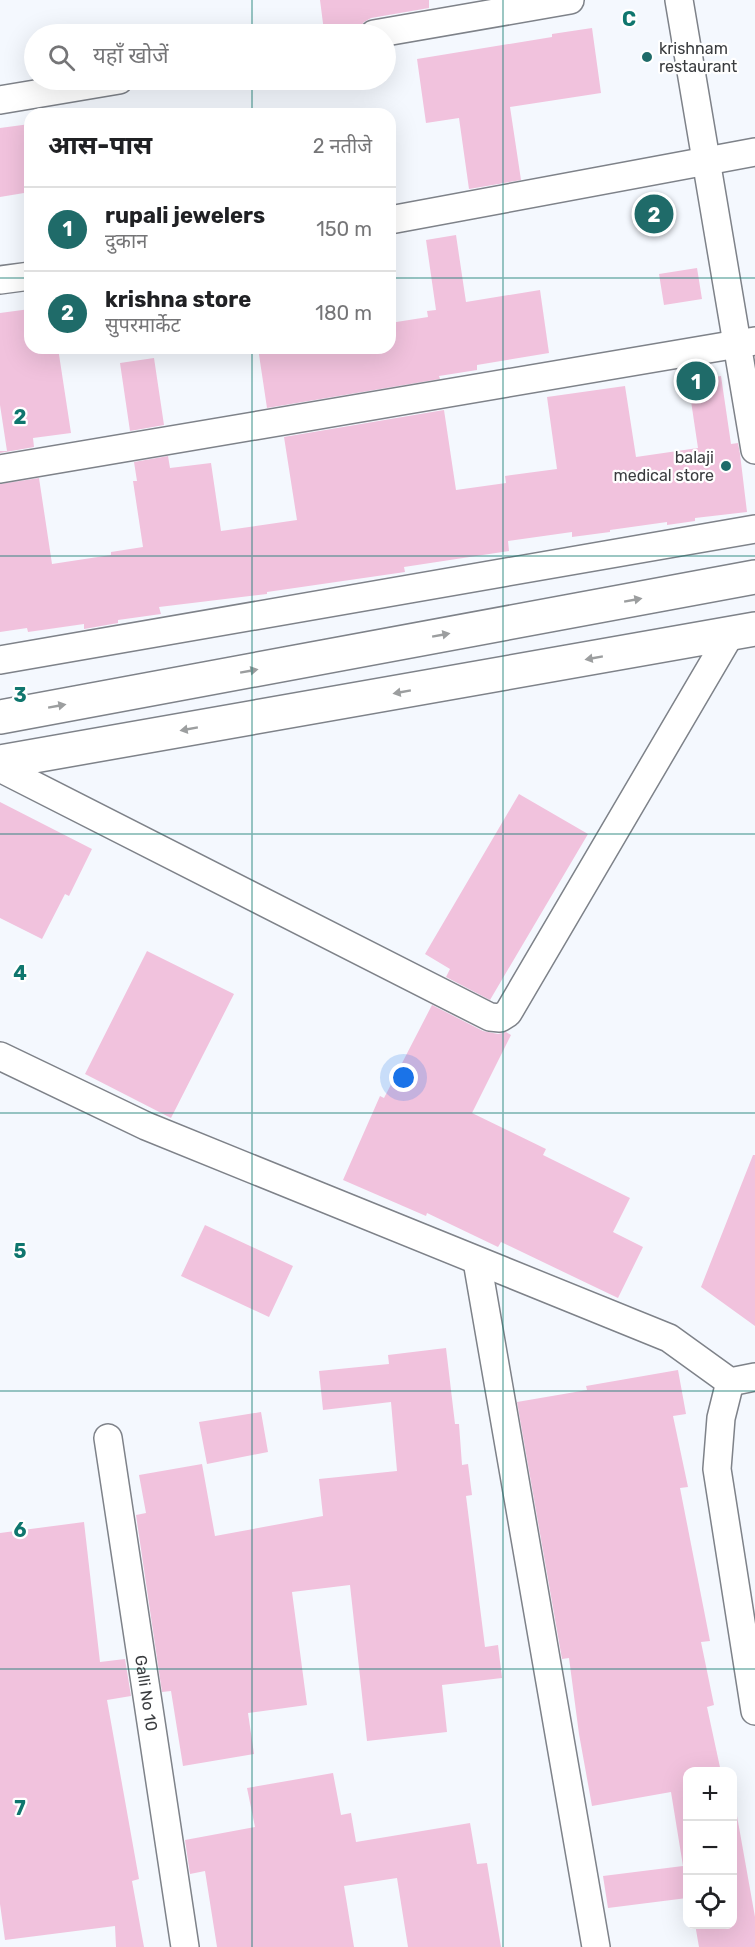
<!DOCTYPE html>
<html lang="hi">
<meta charset="utf-8">
<style>
body{margin:0;font-family:Rubik,"Noto Sans Devanagari",sans-serif;background:#f6f6f6;color:#202124}
.controls{position:absolute;right:18px;bottom:18px;display:grid;overflow:hidden;border-radius:12px;box-shadow:0 6px 24px #0002}
.controls button{width:54px;height:54px;display:grid;place-items:center;padding:0;border:0;border-bottom:2px solid #e0e0e0;background:#fff;color:#202124;font:30px sans-serif}
.you{position:absolute;left:404px;top:1078px;width:21px;height:21px;margin:-15px;border:4px solid #fff;border-radius:50%;background:#1a73e8;box-shadow:0 0 0 9px #1a73e833}
.badge{display:grid;place-items:center;width:39px;height:39px;border-radius:50%;background:#1f6b69;color:#fff;font-size:20px;font-weight:700}
.pin{position:absolute;translate:-50% -50%;border:3px solid #fff;box-shadow:0 2px 6px #0006}
.list{margin:0;padding:0;list-style:none}
h2{display:flex;justify-content:space-between;align-items:center;height:78px;margin:0;padding:0 24px;font-size:26px}
h2 small{font-size:20px;font-weight:400;color:#757577}
.list li{display:grid;grid-template-columns:39px 1fr auto;gap:18px;align-items:center;box-sizing:border-box;height:84px;padding:0 24px;border-top:2px solid #e0e0e0}
.list b{display:block;font-size:22px;white-space:nowrap}
.list p{margin:0;font-size:20px;white-space:nowrap;color:#757577}
.list em{font-size:20px;font-style:normal;color:#757577}
.icon{flex:none;width:33px;height:33px;fill:none;stroke:currentColor;stroke-width:2;stroke-linecap:round;stroke-linejoin:round}
.map{position:relative;flex:none;width:755px;height:1947px;overflow:hidden}
.search{position:absolute;background:#fff;box-shadow:0 6px 24px #0002;left:24px;top:24px;width:372px;height:66px;display:flex;align-items:center;gap:15px;box-sizing:border-box;padding:0 21px;border-radius:33px;color:#757577;font-size:22px}
.panel{position:absolute;background:#fff;box-shadow:0 6px 24px #0002;left:24px;top:108px;width:372px;height:246px;border-radius:18px}
.map>svg:first-child{display:block}
</style>
<div class="map">
<svg width="755" height="1947" viewBox="0 0 755 1947">
<rect width="100%" height="100%" fill="#f4f8fe"/>
<!-- building -->
<path fill="#f1c2dd" d="M 320,0 L 429,0 L 429,8 L 371,18 L 364,22 L 361,26 L 324,31 Z
M 592,28 L 601,93 L 510,107 L 521,180 L 469,189 L 459,118 L 426,123 L 417,59 L 552,37 L 552,34 Z
M 30,124 L 30,192 L 0,197 L 0,128 Z
M 456,235 L 466,302 L 540,290 L 549,353 L 477,365 L 477,370 L 439,376 L 440,379 L 267,408 L 258,348 L 390,348 L 390,323 L 428,317 L 427,311 L 436,310 L 426,240 Z
M 697,268 L 702,299 L 664,305 L 659,274 Z
M 30,309 L 30,348 L 58,348 L 71,433 L 33,438 L 34,447 L 0,453 L 0,451 L 7,451 L 0,405 L 0,313 Z
M 154,358 L 164,425 L 130,431 L 120,363 Z
M 721,376 L 731,444 L 738,443 L 740,454 L 747,512 L 695,518 L 695,521 L 667,525 L 667,522 L 610,530 L 610,532 L 572,537 L 572,532 L 508,541 L 509,551 L 404,567 L 405,572 L 267,592 L 267,594 L 159,607 L 161,614 L 118,620 L 118,623 L 84,629 L 84,624 L 28,632 L 27,628 L 0,632 L 0,484 L 39,478 L 52,564 L 111,555 L 111,552 L 143,547 L 133,481 L 137,481 L 134,462 L 168,456 L 170,468 L 211,463 L 221,531 L 297,520 L 284,437 L 444,410 L 456,490 L 506,483 L 505,476 L 557,469 L 547,397 L 625,386 L 636,457 L 698,448 L 688,381 Z
M 519,794 L 588,834 L 490,1000 L 446,977 L 450,969 L 425,954 Z
M 0,802 L 92,849 L 69,896 L 65,894 L 42,939 L 0,918 Z
M 147,951 L 234,994 L 171,1118 L 85,1074 Z
M 432,1005 L 483,1031 L 498,1034 L 506,1032 L 511,1035 L 472,1113 L 546,1149 L 543,1155 L 630,1198 L 613,1232 L 643,1247 L 618,1298 L 501,1242 L 498,1247 L 427,1213 L 426,1216 L 343,1180 L 380,1096 L 384,1098 Z
M 753,1155 L 755,1155 L 755,1326 L 701,1287 Z
M 205,1225 L 293,1266 L 269,1317 L 181,1276 Z
M 446,1348 L 455,1424 L 459,1424 L 462,1465 L 468,1464 L 472,1495 L 466,1496 L 485,1647 L 498,1645 L 502,1678 L 442,1685 L 447,1732 L 367,1741 L 350,1585 L 292,1592 L 307,1705 L 248,1713 L 254,1754 L 183,1766 L 171,1691 L 162,1692 L 136,1515 L 146,1513 L 139,1475 L 202,1464 L 215,1536 L 323,1516 L 319,1479 L 397,1471 L 391,1402 L 323,1410 L 319,1371 L 389,1364 L 388,1355 Z
M 678,1370 L 686,1414 L 673,1416 L 688,1487 L 680,1488 L 710,1641 L 701,1642 L 714,1705 L 707,1707 L 721,1772 L 687,1772 L 687,1898 L 608,1908 L 603,1876 L 683,1866 L 671,1792 L 592,1806 L 579,1734 L 569,1658 L 562,1659 L 517,1402 L 587,1390 L 586,1386 Z
M 261,1412 L 268,1452 L 207,1464 L 199,1422 Z
M 84,1522 L 100,1662 L 125,1659 L 131,1696 L 107,1700 L 139,1879 L 132,1881 L 144,1947 L 116,1947 L 115,1926 L 5,1940 L 0,1904 L 0,1533 Z
M 333,1773 L 341,1815 L 351,1813 L 356,1842 L 470,1823 L 477,1864 L 487,1863 L 501,1947 L 408,1947 L 397,1878 L 344,1886 L 354,1947 L 217,1947 L 205,1871 L 190,1874 L 185,1840 L 255,1827 L 247,1788 Z
M 737,1816 L 755,1917 L 755,1947 L 699,1947 L 695,1924 L 732,1924 L 732,1817 Z"/>
<g fill="none" stroke-linecap="round" stroke-linejoin="round">
<defs>
<g id="street">
<path d="M 679,0 L 755,450"/>
<path d="M 374,34 L 570,0"/>
<path d="M 0,100 L 119,80"/>
<path d="M 390,220 L 755,152"/>
<path d="M 0,280 L 30,276"/>
<path d="M 0,469 L 755,341"/>
<path d="M 0,660 L 755,529"/>
<path d="M 0,768 L 490,1017 L 500,1018 L 508,1013 L 731,633"/>
<path d="M 0,1056 L 146,1126 L 669,1338 L 730,1382 L 755,1377"/>
<path d="M 477,1261 L 596,1947"/>
<path d="M 730,1382 L 721,1418 L 717,1469 L 755,1711"/>
<path id="s1" d="M 108,1438 L 185,1947"/>
</g>
<path id="secondary" d="M 0,717 L 755,577
M 0,762 L 755,629"/>
</defs>
<!-- street casing -->
<use href="#street" stroke="#7e8289" stroke-width="30"/>
<!-- secondary casing -->
<use href="#secondary" stroke="#7e8289" stroke-width="36"/>
<!-- street -->
<use href="#street" stroke="#fff" stroke-width="27"/>
<!-- secondary -->
<use href="#secondary" stroke="#fff" stroke-width="33"/>
</g>
<!-- one-way arrows -->
<defs><path id="oneway-solid" d="M-6-.8H1V-3.2L6.5 0L1 3.2V.8H-6Z" transform="scale(1.5)"/></defs>
<g fill="#9c9e9f">
<use href="#oneway-solid" transform="translate(633 600) rotate(-10)"/>
<use href="#oneway-solid" transform="translate(441 635) rotate(-10)"/>
<use href="#oneway-solid" transform="translate(594 658) rotate(170)"/>
<use href="#oneway-solid" transform="translate(249 671) rotate(-10)"/>
<use href="#oneway-solid" transform="translate(402 692) rotate(170)"/>
<use href="#oneway-solid" transform="translate(57 706) rotate(-10)"/>
<use href="#oneway-solid" transform="translate(189 729) rotate(170)"/>
</g>
<!-- grid -->
<path fill="none" stroke="#0f766e" stroke-width="1.5" stroke-opacity="0.55" d="M 252,0 L 252,34M 503,0 L 503,1947M 252,80 L 252,114M 0,278 L 30,278M 390,278 L 755,278M 252,348 L 252,1947M 0,556 L 755,556M 0,834 L 755,834M 0,1113 L 755,1113M 0,1391 L 755,1391M 0,1669 L 755,1669"/>
<!-- markers -->
<g fill="#1f6b69" stroke="#fff" stroke-width="2">
<circle cx="647" cy="57" r="6"/>
<circle cx="726" cy="466" r="6"/>
</g>
<g text-anchor="middle" stroke-width="4.5" stroke-linejoin="round" paint-order="stroke">
<!-- poi labels -->
<g font-size="16" fill="#3a3c3f" stroke="#fff" text-anchor="start">
<text x="659" y="54">krishnam<tspan x="659" dy="18">restaurant</tspan></text>
<text x="714" y="463" text-anchor="end">balaji<tspan x="714" dy="18">medical store</tspan></text>
</g>
<!-- street labels -->
<g font-size="16" fill="#3a3c3f" stroke="#fff">
<text dy="6" stroke="none"><textPath href="#s1" startOffset="258">Galli No 10</textPath></text>
</g>
</g>
<g font-size="20" text-anchor="middle" font-weight="bold" fill="#0f766e" stroke="#fff" stroke-width="4.5" stroke-linejoin="round" paint-order="stroke">
<text x="629" y="26">C</text>
<text x="20" y="424">2</text>
<text x="20" y="702">3</text>
<text x="20" y="980">4</text>
<text x="20" y="1258">5</text>
<text x="20" y="1537">6</text>
<text x="20" y="1815">7</text>
</g>
</svg>
<div class="controls">
<button>+</button>
<button>−</button>
<button><svg class="icon" aria-label="locate" viewBox="0 0 24 24"><circle cx="12" cy="12" r="6"/><path d="M12 2v4M12 18v4M2 12h4M18 12h4"/></svg></button>
</div>
<div class="you"></div>
<div class="pin badge" style="left:696px;top:381px">1</div>
<div class="pin badge" style="left:654px;top:214px">2</div>
<div class="search"><svg class="icon" aria-label="search" viewBox="0 0 24 24"><circle cx="10" cy="10" r="6"/><path d="M15 15l6 6"/></svg>यहाँ खोजें</div>
<section class="panel">
<h2>आस-पास<small>2 नतीजे</small></h2>
<ul class="list">
<li><span class="badge">1</span><div><b>rupali jewelers</b><p>दुकान</p></div><em>150 m</em></li>
<li><span class="badge">2</span><div><b>krishna store</b><p>सुपरमार्केट</p></div><em>180 m</em></li>
</ul>
</section>
</div>
